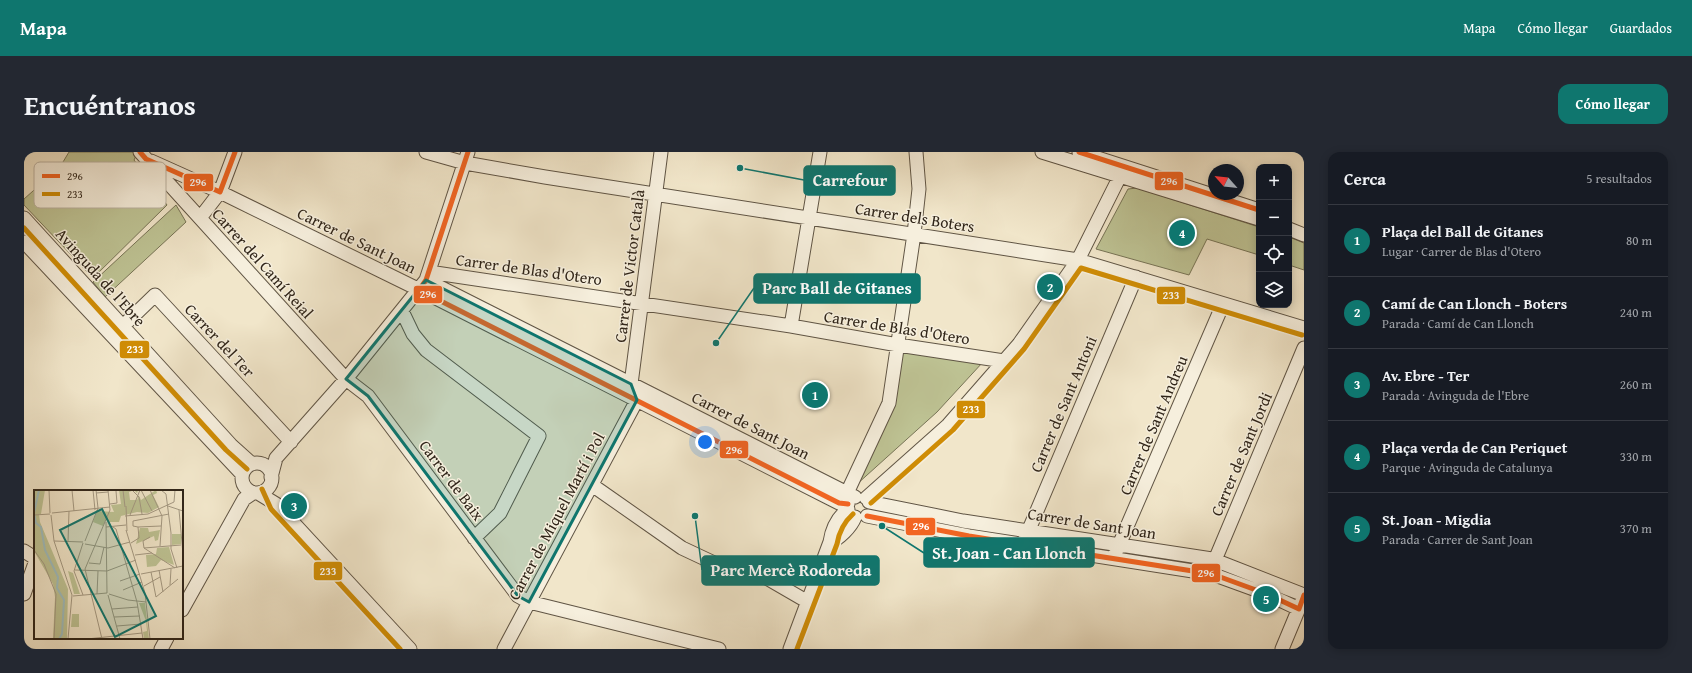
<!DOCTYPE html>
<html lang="es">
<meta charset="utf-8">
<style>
body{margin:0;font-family:"Gentium Book Plus",serif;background:#242831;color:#f1f3f6}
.controls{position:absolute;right:12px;top:12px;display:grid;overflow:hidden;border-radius:8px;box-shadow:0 2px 10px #0003}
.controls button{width:36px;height:36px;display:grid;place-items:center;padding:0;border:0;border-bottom:1px solid #363941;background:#171b24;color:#f1f3f6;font:20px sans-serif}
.compass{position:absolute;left:1184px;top:12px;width:36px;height:36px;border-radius:50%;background:#171b24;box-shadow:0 2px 10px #0003;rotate:297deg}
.you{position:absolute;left:681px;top:290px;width:14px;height:14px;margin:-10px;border:3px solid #fff;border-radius:50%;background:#1a73e8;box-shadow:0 0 0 6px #1a73e833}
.badge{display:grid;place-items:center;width:26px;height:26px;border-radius:50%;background:#0f766e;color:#fff;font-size:13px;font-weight:700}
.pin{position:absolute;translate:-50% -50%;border:2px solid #fff;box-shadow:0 1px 4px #0006}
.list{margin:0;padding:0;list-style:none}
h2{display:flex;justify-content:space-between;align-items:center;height:52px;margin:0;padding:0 16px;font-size:17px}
h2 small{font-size:13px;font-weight:400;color:#9ea1a6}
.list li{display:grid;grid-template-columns:26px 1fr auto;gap:12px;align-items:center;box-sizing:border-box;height:72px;padding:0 16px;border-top:1px solid #363941}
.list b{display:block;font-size:15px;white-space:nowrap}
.list p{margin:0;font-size:13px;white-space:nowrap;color:#9ea1a6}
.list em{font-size:13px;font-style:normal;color:#9ea1a6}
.icon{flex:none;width:22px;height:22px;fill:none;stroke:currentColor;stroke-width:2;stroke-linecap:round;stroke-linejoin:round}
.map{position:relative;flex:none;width:1280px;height:497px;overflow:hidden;border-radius:12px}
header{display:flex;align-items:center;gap:24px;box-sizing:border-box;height:56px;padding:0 20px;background:#0f766e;color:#fff}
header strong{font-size:19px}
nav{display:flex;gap:22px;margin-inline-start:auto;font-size:14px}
.intro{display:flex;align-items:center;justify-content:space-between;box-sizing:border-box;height:96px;padding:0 24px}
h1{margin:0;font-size:28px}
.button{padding:10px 18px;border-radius:12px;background:#0f766e;color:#fff;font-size:14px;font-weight:700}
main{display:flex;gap:24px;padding:0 24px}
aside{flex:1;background:#171b24;border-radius:12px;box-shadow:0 2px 10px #0003}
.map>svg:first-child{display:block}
</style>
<header>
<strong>Mapa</strong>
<nav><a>Mapa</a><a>Cómo llegar</a><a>Guardados</a></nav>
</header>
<div class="intro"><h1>Encuéntranos</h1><a class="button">Cómo llegar</a></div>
<main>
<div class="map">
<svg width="1280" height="497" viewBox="0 0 1280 497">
<rect width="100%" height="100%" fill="#f1e6ca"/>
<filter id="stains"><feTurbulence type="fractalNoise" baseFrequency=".005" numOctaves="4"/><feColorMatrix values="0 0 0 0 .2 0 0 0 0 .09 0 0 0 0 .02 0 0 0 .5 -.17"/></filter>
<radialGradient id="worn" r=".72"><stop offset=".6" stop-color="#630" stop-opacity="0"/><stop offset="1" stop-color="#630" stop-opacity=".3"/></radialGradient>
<!-- green -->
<path fill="#bec394" stroke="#777456" d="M 45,0 L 114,0 L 110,8 L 143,53 L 69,126 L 0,53 L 0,47 L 36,15 Z
M 1113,36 L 1235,75 L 1235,103 L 1183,87 L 1165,123 L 1072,97 L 1104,37 Z
M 152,53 L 162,70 L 81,145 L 69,130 Z
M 1265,85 L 1280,91 L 1280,118 L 1265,113 Z
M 877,197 L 959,210 L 913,260 L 832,333 Z"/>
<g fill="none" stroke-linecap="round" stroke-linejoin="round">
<defs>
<path id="minor" d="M 116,0 L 322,227 L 344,244 L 494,444 L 505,450 L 695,497
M 402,0 L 441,11 L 521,25 L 1054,108 L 1280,176
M 1018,0 L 1235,67
M 1055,0 L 1235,58
M 127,9 L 196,40 L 402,141 L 815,351 L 824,352
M 0,66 L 207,293 L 228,312
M 176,66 L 196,40 L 211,0
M 1265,77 L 1280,83
M 0,90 L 218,322
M 405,120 L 767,174 L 874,193 L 980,209
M 402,128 L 831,345
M 378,159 L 389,182 L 402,198 L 515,284 L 476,361 L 450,386
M 99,174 L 131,143 L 267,290
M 767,174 L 796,0
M218 326a15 15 0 1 1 30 0a15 15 0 1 1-30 0Z
M 247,325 L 252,306 L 322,227 L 402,128 L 444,0
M 568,333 L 658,396 L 692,412 L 734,421 L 784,450
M 234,341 L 252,352 L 386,497
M 823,341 L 865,251 L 890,82 L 895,37 L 892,0
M 842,346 L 924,273 L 995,192 L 1054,108 L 1096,24
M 845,350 L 939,369 L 1188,407 L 1280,443
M 843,364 L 945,384 L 1188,422 L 1243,442 L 1275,457
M 1001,387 L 1112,125
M 806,390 C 815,387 827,375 831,365
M 0,399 L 11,406
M 1092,400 L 1199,152
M 1189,417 L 1191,408 L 1280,196
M 0,442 L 11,411
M 158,458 L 220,347 L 229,341
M 137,497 L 143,486
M 480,497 L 613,248 L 607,232 L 637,0
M 766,497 L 806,390 C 808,376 813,366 824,357
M 1258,497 L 1278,449"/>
</defs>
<!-- minor casing -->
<use href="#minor" stroke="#605545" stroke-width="15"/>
<!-- minor -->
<use href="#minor" stroke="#f6efdd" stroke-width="13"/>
<defs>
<path id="bus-1" d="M 116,0 L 122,7 L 196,40 L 211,0
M 444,0 L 402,128 L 395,138 L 815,351 L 824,352
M 1055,0 L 1235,58
M 843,364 L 945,384 L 1188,422 L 1243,442 L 1275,457 L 1280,443"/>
<path id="bus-2" d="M 0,76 L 202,298 L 223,317
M 238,337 L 247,357 L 376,497
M 847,351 L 929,278 L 1000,197 L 1057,116 L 1278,183
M 773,497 L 813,392 C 815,380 819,371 829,362"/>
</defs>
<!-- bus-1 casing -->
<use href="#bus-1" stroke="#f6efdd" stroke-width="8"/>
<!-- bus-2 casing -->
<use href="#bus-2" stroke="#f6efdd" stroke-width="8"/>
<!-- bus-1 -->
<use href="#bus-1" stroke="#f26522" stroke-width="5"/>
<!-- bus-2 -->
<use href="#bus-2" stroke="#cf8c05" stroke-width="5"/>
</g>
<!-- marked area -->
<path fill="#0f766e" fill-opacity="0.2" stroke="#0f766e" stroke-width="3" stroke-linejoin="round" d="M 402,128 L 607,232 L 613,248 L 505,450 L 494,444 L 344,244 L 322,227 Z"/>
<g text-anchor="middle" stroke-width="3" stroke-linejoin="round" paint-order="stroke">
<!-- street labels -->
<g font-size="16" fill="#302519" stroke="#f6efdd">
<text transform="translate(891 65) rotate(9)" y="6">Carrer dels Boters</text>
<text transform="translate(333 88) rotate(26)" y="6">Carrer de Sant Joan</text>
<text transform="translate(239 111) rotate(48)" y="6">Carrer del Camí Reial</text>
<text transform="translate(605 114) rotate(-83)" y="6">Carrer de Victor Català</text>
<text transform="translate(505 117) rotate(8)" y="6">Carrer de Blas d'Otero</text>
<text transform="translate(77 125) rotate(48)" y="6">Avinguda de l'Ebre</text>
<text transform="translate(873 175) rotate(9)" y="6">Carrer de Blas d'Otero</text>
<text transform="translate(196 188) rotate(47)" y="6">Carrer del Ter</text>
<text transform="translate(1039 252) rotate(-67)" y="6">Carrer de Sant Antoni</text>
<text transform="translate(727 273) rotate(27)" y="6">Carrer de Sant Joan</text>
<text transform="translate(1129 273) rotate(-67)" y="6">Carrer de Sant Andreu</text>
<text transform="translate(1217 302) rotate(-67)" y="6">Carrer de Sant Jordi</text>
<text transform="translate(428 328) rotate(53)" y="6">Carrer de Baix</text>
<text transform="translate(532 364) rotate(-62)" y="6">Carrer de Miquel Martí i Pol</text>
<text transform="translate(1068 371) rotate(9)" y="6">Carrer de Sant Joan</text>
</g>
</g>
<!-- overview -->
<g transform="translate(10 338)">
<rect width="149" height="149" fill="#f1e6ca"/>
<path d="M 0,0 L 11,0 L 7,24 L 5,24 L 6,32 L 34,99 L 33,149 L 19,149 L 21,107 L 19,94 L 0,61 ZM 85,0 L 104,0 L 103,3 L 100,0 L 95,2 L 96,10 L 103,10 L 105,6 L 107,10 L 122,0 L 123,3 L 119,5 L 125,17 L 114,23 L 103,22 L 87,26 L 85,32 L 74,32 L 74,29 L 72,29 L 69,36 L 59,32 L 63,21 L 80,22 L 77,15 L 87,14 ZM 106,38 L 114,38 L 115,42 L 126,40 L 124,50 L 121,51 L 120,46 L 102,54 ZM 138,44 L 147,44 L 147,54 L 138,55 ZM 135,57 L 140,75 L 127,70 L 122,76 L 113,77 L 112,65 L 122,64 L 123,58 ZM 34,81 L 39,83 L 46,104 L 40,104 ZM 105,113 L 111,113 L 115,149 L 110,149 L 109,142 L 113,141 L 112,131 ZM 38,124 L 45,124 L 45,137 L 37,137 Z" fill="#bec394"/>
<path fill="none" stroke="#9ebdbf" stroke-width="2" d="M 5,0 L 0,23 L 2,33 L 7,37 L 11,60 L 24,87 L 23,98 L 30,110 L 28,144 L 25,149"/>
<path fill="none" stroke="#a49983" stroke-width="1" d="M 15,0 L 16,23M 38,0 L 40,21M 59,0 L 61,20M 89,0 L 91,17M 98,0 L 105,7 L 108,24M 107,0 L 118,21M 116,0 L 128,26 L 126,56M 127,0 L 132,4 L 137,43 L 137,59 L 143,78M 62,3 L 74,2M 76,14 L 83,13 L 82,1M 92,16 L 93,41M 134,16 L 149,21M 145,20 L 149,64M 18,23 L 76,17M 0,25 L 16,24M 17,25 L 20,51 L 38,105M 96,25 L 106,0M 91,26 L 114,24 L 140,12 L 141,0M 72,32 L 73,103M 72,37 L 92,35M 79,37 L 82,39 L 103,112 L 109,149M 104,37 L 99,36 L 99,31 L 135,24M 92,40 L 111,103 L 116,149M 116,47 L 109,51 L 110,58 L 141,78M 20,51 L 49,52M 51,51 L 64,18 L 62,0M 34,52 L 35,21M 97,53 L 105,48 L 104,37 L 127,36M 51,54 L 74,58 L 96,52M 110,58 L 147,55M 0,60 L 10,74 L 22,104 L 20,149M 101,65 L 118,63M 55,73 L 66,74 L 70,57M 41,80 L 73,81 L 102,70M 125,80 L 129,102M 117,82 L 122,107 L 144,89M 107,84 L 149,76M 86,91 L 106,84M 136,95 L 137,79M 110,96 L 126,87M 89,100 L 108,92M 63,104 L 64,81M 75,104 L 94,110 L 112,112M 49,105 L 40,81 L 49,53M 74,105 L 86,149M 39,106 L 73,103M 78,119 L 104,117M 80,127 L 106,126M 83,136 L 107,134M 34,149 L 38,105M 53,149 L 108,143M 68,149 L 51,79 L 76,20 L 74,0"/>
<path fill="#0f766e" fill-opacity="0.15" stroke="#0f766e" stroke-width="2" d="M 68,19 L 122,126 L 81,147 L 26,40 Z"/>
<rect width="149" height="149" fill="none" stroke="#302519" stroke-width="2"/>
</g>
<!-- legend -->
<rect x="10" y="10" width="132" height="46" rx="6" fill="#f6efdd" stroke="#bbb2a2" stroke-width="1"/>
<rect x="18" y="22" width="18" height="4" fill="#f26522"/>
<rect x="18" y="40" width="18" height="4" fill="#cf8c05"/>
<g font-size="11" fill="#302519">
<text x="43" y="28">296</text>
<text x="43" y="46">233</text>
</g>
<!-- callouts -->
<path fill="none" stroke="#0f766e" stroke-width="1.5" d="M716 16L780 28M692 191L730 136M858 374L900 401M671 364L678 418"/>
<g fill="#0f766e" stroke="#f6efdd" stroke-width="1.5">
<circle cx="716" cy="16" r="4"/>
<circle cx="692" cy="191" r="4"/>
<circle cx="858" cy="374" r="4"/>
<circle cx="671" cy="364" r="4"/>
</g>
<g fill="#0f766e" stroke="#0f766e" stroke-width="1.5">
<rect x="780" y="14" width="91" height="29" rx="4"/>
<rect x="730" y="122" width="166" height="29" rx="4"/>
<rect x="900" y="386" width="170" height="29" rx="4"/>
<rect x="678" y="404" width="177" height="29" rx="4"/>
</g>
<g font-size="17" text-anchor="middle" font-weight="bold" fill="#fff">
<text x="826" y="34">Carrefour</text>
<text x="813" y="142">Parc Ball de Gitanes</text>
<text x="985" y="407">St. Joan - Can Llonch</text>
<text x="767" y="424">Parc Mercè Rodoreda</text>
</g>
<g stroke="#f6efdd" stroke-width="1.5">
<rect x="1130" y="19" width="30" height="20" rx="4" fill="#f26522"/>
<rect x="159" y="21" width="31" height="19" rx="4" fill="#f26522"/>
<rect x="389" y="133" width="30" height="19" rx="4" fill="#f26522"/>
<rect x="1132" y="134" width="30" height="19" rx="4" fill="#cf8c05"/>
<rect x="95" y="188" width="31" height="19" rx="4" fill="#cf8c05"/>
<rect x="932" y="248" width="30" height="19" rx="4" fill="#cf8c05"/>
<rect x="695" y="288" width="30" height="19" rx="4" fill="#f26522"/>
<rect x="881" y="365" width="31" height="19" rx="4" fill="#f26522"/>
<rect x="289" y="409" width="30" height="20" rx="4" fill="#cf8c05"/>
<rect x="1167" y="411" width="30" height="20" rx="4" fill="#f26522"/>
</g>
<g font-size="11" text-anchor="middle" font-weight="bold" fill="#fff">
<text x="1145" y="33">296</text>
<text x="174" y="34">296</text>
<text x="404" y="146">296</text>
<text x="1147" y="147">233</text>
<text x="111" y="201">233</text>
<text x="947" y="261">233</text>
<text x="710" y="302">296</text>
<text x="897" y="378">296</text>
<text x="304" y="423">233</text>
<text x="1182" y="425">296</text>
</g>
<rect width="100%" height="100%" filter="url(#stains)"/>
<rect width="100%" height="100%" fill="url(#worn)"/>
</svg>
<div class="controls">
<button>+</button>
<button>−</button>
<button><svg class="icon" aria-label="locate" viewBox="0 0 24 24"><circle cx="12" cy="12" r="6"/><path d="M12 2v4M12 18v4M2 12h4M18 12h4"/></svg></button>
<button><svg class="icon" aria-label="layers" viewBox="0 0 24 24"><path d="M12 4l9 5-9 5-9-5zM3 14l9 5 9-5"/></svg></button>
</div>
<svg class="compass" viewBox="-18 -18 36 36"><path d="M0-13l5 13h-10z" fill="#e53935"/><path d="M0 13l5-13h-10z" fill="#9ea1a6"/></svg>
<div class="you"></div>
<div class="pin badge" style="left:791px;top:243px">1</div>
<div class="pin badge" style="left:1026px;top:135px">2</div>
<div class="pin badge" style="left:270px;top:354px">3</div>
<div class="pin badge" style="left:1158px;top:81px">4</div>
<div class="pin badge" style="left:1242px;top:447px">5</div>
</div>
<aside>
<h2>Cerca<small>5 resultados</small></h2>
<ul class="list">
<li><span class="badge">1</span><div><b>Plaça del Ball de Gitanes</b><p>Lugar · Carrer de Blas d'Otero</p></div><em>80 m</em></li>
<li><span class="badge">2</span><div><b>Camí de Can Llonch - Boters</b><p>Parada · Camí de Can Llonch</p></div><em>240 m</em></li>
<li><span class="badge">3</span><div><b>Av. Ebre - Ter</b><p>Parada · Avinguda de l'Ebre</p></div><em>260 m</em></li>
<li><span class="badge">4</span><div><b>Plaça verda de Can Periquet</b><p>Parque · Avinguda de Catalunya</p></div><em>330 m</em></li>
<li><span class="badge">5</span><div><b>St. Joan - Migdia</b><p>Parada · Carrer de Sant Joan</p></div><em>370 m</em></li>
</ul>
</aside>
</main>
